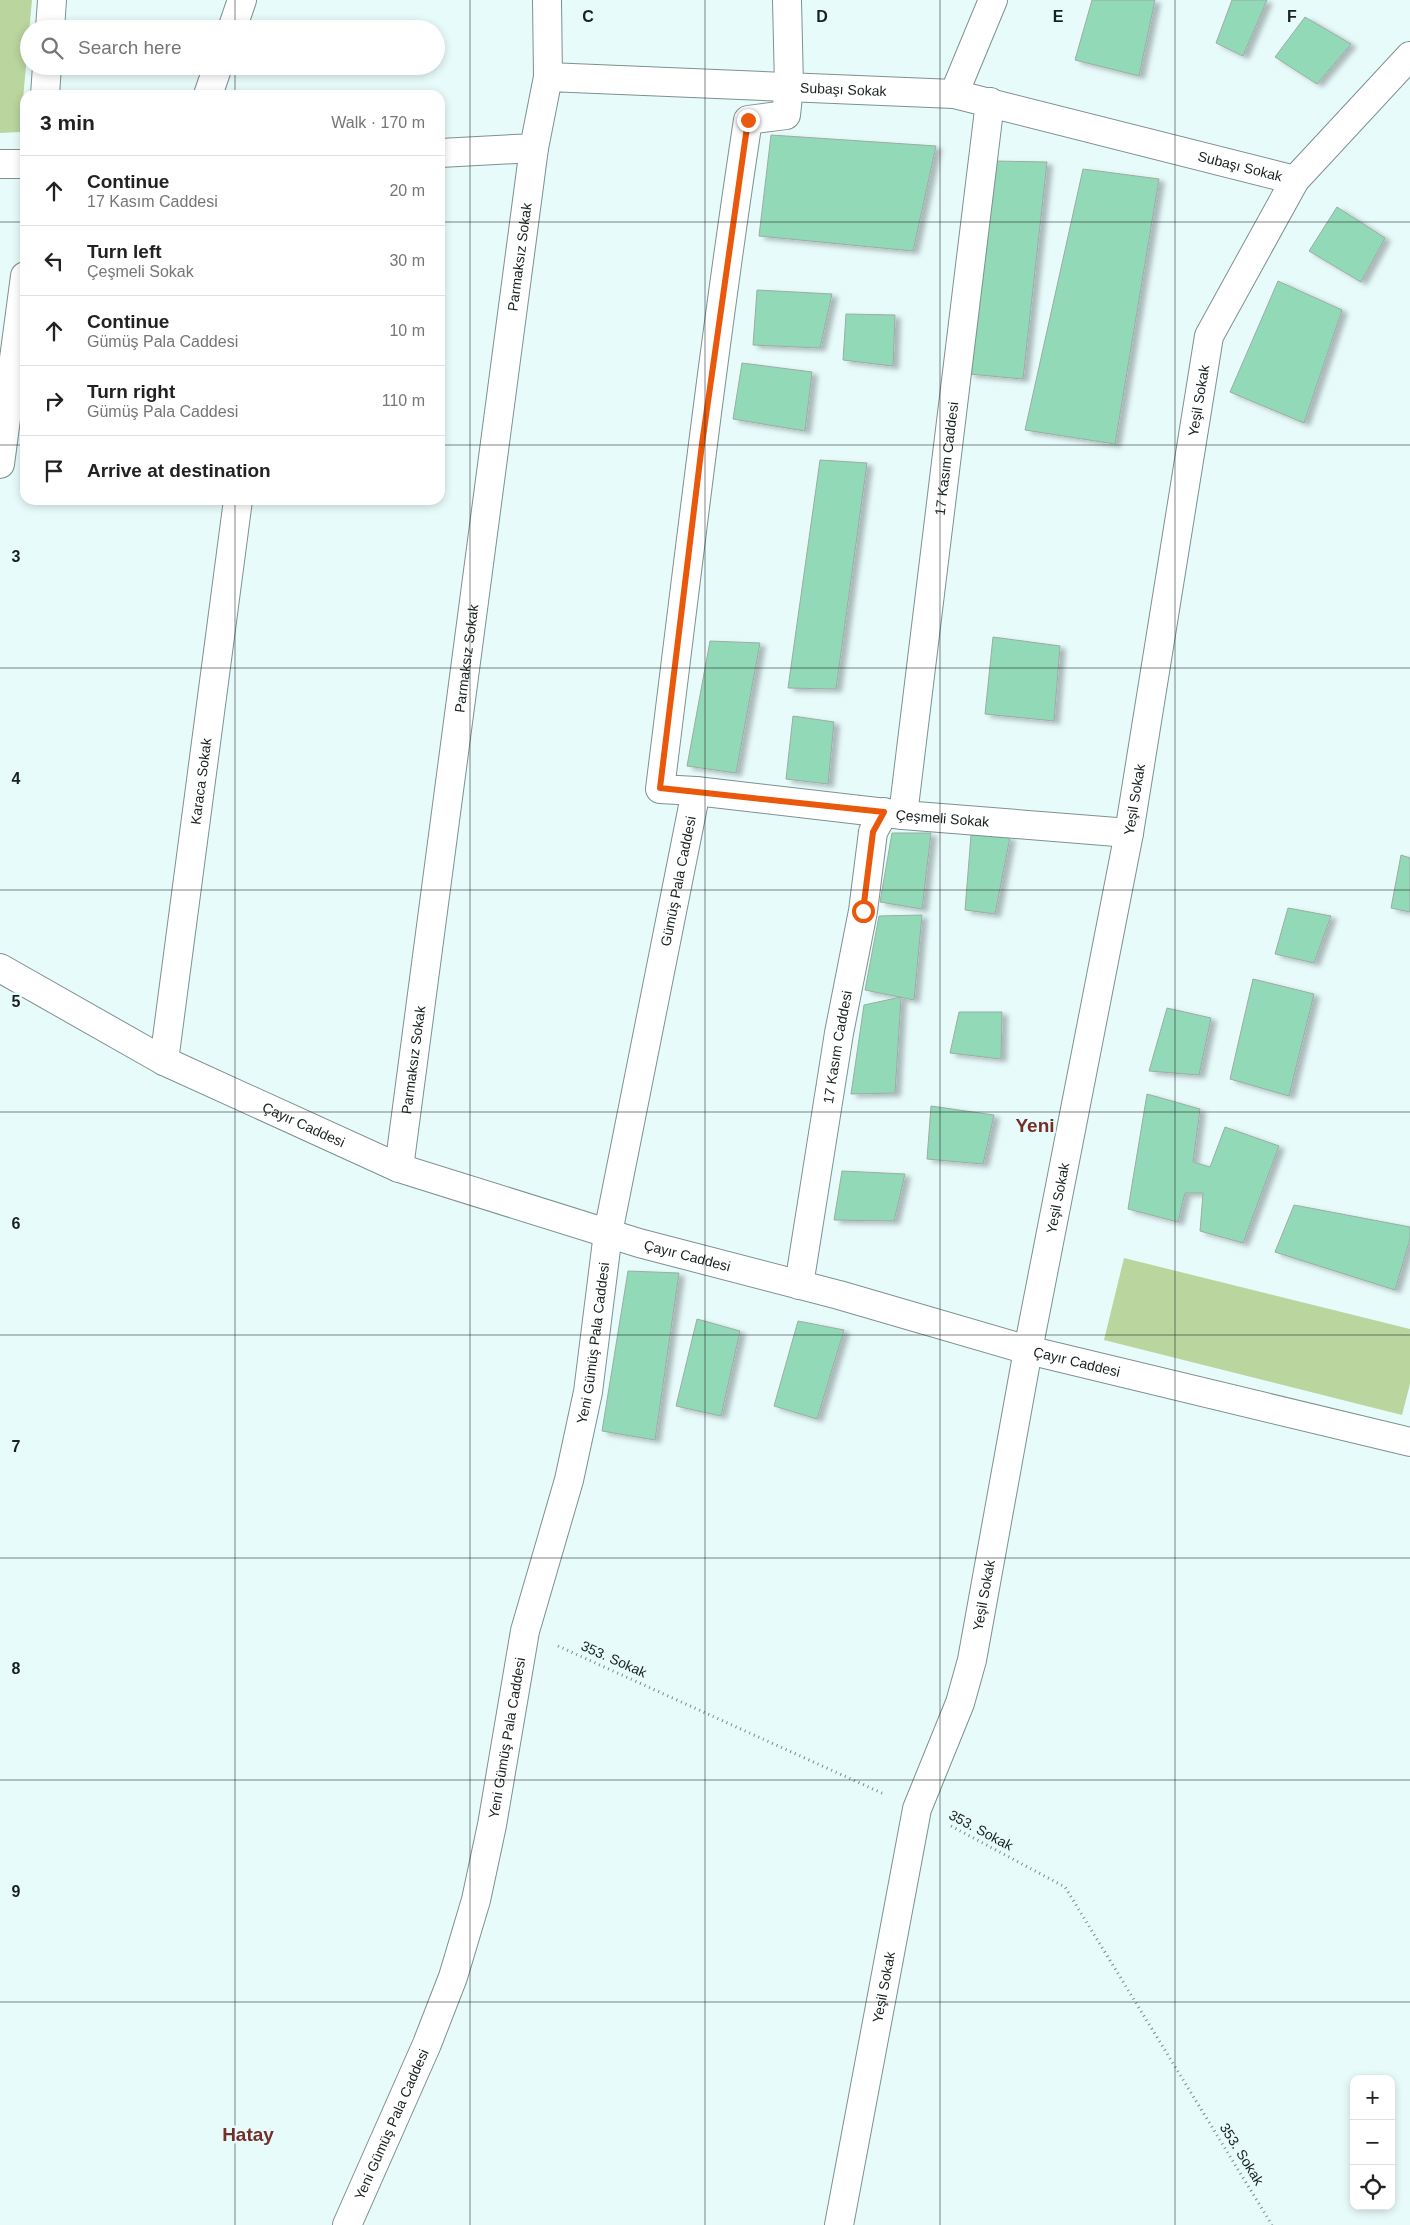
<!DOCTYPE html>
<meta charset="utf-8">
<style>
body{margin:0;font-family:Helvetica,sans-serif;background:#f2f2f2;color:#222}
.controls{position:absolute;right:15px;bottom:15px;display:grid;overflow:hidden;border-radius:10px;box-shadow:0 2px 8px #0003}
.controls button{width:45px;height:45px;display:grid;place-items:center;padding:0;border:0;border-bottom:1px solid #e0e0e0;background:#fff;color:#222;font:25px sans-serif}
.stop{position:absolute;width:15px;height:15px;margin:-11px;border:4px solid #ea580c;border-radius:50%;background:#fff}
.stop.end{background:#ea580c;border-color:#fff;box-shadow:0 1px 5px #0008}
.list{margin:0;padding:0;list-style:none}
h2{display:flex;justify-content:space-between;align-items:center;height:65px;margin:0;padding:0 20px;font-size:21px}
h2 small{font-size:16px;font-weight:400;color:#767676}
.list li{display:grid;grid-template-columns:32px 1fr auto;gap:15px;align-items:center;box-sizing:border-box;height:70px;padding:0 20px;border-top:1px solid #e0e0e0}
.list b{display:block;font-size:19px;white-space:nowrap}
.list p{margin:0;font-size:16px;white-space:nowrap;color:#767676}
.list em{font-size:16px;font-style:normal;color:#767676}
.icon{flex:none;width:28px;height:28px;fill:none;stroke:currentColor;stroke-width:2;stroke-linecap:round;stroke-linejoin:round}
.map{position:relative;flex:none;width:1410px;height:2225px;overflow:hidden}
.search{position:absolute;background:#fff;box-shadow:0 2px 8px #0003;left:20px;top:20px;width:425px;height:55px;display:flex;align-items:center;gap:12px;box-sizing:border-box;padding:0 18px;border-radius:28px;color:#767676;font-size:19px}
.panel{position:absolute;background:#fff;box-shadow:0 2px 8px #0003;left:20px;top:90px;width:425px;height:415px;border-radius:15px}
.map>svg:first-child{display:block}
</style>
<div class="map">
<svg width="1410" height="2225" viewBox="0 0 1410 2225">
<defs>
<filter id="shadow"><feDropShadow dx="5.5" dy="3" stdDeviation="2.5" flood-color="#0004"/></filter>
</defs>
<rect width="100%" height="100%" fill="#e8fbfb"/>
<!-- green -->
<path fill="#bad59e" d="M 0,0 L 32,0 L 20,132 L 0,133 Z
M 1124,1258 L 1410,1329 L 1410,1384 L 1402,1415 L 1104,1340 Z"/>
<!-- building -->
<path fill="#92d9b7" stroke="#9caca4" filter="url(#shadow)" d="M 1092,0 L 1155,0 L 1139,76 L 1075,60 Z
M 1232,0 L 1267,0 L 1243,56 L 1216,43 Z
M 1305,17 L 1351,44 L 1317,84 L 1275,57 Z
M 771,135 L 936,146 L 913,251 L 759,236 Z
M 993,161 L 1047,162 L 1023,379 L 969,374 Z
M 1083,169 L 1159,179 L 1115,444 L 1025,430 Z
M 1337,207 L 1385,238 L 1361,282 L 1309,251 Z
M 1278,281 L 1342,310 L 1304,423 L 1230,392 Z
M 757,290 L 832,294 L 820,348 L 753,345 Z
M 846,314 L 895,315 L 893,366 L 843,360 Z
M 742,363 L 812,372 L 805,431 L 733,419 Z
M 820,460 L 867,463 L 836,689 L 788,688 Z
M 993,637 L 1060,646 L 1054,721 L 985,714 Z
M 710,641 L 760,643 L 736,773 L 687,766 Z
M 793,716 L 834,722 L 828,784 L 786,779 Z
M 892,833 L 931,833 L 922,909 L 880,902 Z
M 971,835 L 1010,837 L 995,914 L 965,910 Z
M 1401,855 L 1410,858 L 1410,912 L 1391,908 Z
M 1288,908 L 1331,916 L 1314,963 L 1275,954 Z
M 922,915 L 914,1000 L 865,990 L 879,916 Z
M 1253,979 L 1314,994 L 1289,1096 L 1230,1079 Z
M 901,997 L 895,1093 L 851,1094 L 864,1005 Z
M 1167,1008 L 1211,1018 L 1199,1075 L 1149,1071 Z
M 959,1012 L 1002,1012 L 1001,1059 L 950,1053 Z
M 1147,1094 L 1200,1109 L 1193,1162 L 1210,1167 L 1225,1127 L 1279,1146 L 1243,1243 L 1200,1231 L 1203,1193 L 1185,1193 L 1178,1222 L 1128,1209 Z
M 931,1106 L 994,1115 L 983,1164 L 927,1159 Z
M 842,1171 L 905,1174 L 894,1221 L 834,1220 Z
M 1294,1205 L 1410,1227 L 1410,1239 L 1395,1290 L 1275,1252 Z
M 628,1271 L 679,1273 L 655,1440 L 602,1431 Z
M 697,1319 L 740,1331 L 721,1416 L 676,1406 Z
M 798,1321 L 844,1330 L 817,1419 L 774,1406 Z"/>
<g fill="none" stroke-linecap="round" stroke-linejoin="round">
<defs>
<g id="minor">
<path d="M 547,0 L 548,77"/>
<path d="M 50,29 L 52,0"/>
<path d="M 232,29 L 242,0"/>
<path d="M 954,94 L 993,0"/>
<path d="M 45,95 L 47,66"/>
<path d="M 208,95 L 218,66"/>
<path id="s1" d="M 440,153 L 534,148 L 548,77 L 954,94 L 1295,180"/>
<path d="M 0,164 L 25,164"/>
<path d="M 0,464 L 25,276"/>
<path id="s2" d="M 696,791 L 903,815 L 1129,833"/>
<path id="s3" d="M 903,815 L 990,102"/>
<path id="s4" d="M 0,968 L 164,1061 L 399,1168 L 639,1243 L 839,1295 L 1028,1350 L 1410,1442"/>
<path id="s5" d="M 164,1061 L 238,500"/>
<path id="s6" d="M 399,1168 L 534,148"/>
<path id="s7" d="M 799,1285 L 839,1033 L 863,911 L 873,832 L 884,812"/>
<path id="s8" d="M 347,2225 L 427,2044 L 453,1977 L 476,1900 L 492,1825 L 525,1631 L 569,1480 L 588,1392 L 608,1233 L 696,791 L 660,789 C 688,565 714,342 748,120 L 786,115 L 789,86 L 787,0"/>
<path id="s9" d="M 839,2225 L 917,1809 L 960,1703 L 972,1660 L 1028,1350 L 1129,833 L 1209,336 L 1295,180 L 1410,56"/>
</g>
</defs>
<!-- minor casing -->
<use href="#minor" stroke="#7e9090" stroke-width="30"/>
<!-- path -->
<path stroke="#7d8a8a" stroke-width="3" stroke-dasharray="1 4" stroke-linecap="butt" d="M 558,1646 L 884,1794
M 951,1826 L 1065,1887 L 1272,2225"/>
<!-- minor -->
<use href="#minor" stroke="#fff" stroke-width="28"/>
</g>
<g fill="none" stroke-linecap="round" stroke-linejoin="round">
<!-- route -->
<path stroke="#ea580c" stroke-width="6" d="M 748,120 L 702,444 L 660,788 L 884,812 L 873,832 L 863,911"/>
</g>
<!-- grid -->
<path fill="none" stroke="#192020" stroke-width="1" stroke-opacity="0.55" d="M 235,0 L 235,29M 470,0 L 470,2225M 705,0 L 705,2225M 940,0 L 940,2225M 1175,0 L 1175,2225M 235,66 L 235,95M 0,222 L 25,222M 440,222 L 1410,222M 0,445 L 25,445M 440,445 L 1410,445M 235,500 L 235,2225M 0,668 L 1410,668M 0,890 L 1410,890M 0,1112 L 1410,1112M 0,1335 L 1410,1335M 0,1558 L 1410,1558M 0,1780 L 1410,1780M 0,2002 L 1410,2002"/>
<g text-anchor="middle" stroke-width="5" stroke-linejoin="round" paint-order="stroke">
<!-- street labels -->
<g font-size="14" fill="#192020" stroke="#e8fbfb">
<text dy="5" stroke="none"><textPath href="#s1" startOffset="462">Subaşı Sokak</textPath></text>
<text dy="5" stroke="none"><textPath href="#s1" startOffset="868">Subaşı Sokak</textPath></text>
<text dy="5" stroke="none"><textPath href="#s6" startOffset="919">Parmaksız Sokak</textPath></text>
<text dy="5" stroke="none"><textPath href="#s9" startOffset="1862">Yeşil Sokak</textPath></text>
<text dy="5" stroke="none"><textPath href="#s3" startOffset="359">17 Kasım Caddesi</textPath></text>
<text dy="5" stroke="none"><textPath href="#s6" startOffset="514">Parmaksız Sokak</textPath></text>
<text dy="5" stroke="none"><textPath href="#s5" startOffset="282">Karaca Sokak</textPath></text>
<text dy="5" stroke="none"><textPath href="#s9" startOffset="1458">Yeşil Sokak</textPath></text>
<text dy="5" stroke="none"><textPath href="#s2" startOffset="248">Çeşmeli Sokak</textPath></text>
<text dy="5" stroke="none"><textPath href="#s8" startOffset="1390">Gümüş Pala Caddesi</textPath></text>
<text dy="5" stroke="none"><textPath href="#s7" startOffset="241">17 Kasım Caddesi</textPath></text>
<text dy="5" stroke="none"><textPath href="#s6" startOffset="109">Parmaksız Sokak</textPath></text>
<text dy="5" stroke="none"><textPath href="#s4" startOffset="342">Çayır Caddesi</textPath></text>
<text dy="5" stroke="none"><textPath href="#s9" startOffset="1052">Yeşil Sokak</textPath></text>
<text dy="5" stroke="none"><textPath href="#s4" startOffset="748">Çayır Caddesi</textPath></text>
<text dy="5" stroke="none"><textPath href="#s8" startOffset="920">Yeni Gümüş Pala Caddesi</textPath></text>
<text dy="5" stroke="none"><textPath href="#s4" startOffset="1152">Çayır Caddesi</textPath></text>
<text dy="5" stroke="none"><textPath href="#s9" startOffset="648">Yeşil Sokak</textPath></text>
<text transform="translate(614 1659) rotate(24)" y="5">353. Sokak</text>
<text dy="5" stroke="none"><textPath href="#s8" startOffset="515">Yeni Gümüş Pala Caddesi</textPath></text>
<text transform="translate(981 1830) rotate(28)" y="5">353. Sokak</text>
<text dy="5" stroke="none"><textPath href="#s9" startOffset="242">Yeşil Sokak</textPath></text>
<text dy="5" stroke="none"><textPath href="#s8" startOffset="110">Yeni Gümüş Pala Caddesi</textPath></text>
<text transform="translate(1242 2154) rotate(58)" y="5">353. Sokak</text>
</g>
<!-- district labels -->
<g font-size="19" font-weight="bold" fill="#752f29" stroke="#e8fbfb">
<text x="1035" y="1132">Yeni</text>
<text x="248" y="2141">Hatay</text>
</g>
</g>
<g font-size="16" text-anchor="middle" font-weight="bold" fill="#192020" stroke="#e8fbfb" stroke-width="5" stroke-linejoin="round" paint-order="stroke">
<text x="588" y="22">C</text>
<text x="822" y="22">D</text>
<text x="1058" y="22">E</text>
<text x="1292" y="22">F</text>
<text x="16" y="562">3</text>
<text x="16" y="784">4</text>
<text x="16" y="1007">5</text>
<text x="16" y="1229">6</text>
<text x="16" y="1452">7</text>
<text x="16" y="1674">8</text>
<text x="16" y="1897">9</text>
</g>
</svg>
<div class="controls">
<button>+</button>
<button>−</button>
<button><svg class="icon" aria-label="locate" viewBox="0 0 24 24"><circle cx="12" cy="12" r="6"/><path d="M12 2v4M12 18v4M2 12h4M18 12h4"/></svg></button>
</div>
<div class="stop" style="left:863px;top:911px"></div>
<div class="stop end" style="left:748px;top:120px"></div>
<div class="search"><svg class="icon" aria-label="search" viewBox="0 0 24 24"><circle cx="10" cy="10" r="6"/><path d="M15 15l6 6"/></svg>Search here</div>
<section class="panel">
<h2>3 min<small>Walk · 170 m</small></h2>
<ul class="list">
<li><svg class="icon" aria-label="ahead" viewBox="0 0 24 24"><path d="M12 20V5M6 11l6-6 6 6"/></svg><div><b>Continue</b><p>17 Kasım Caddesi</p></div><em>20 m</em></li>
<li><svg class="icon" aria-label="left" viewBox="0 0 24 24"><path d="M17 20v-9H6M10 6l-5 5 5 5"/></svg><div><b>Turn left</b><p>Çeşmeli Sokak</p></div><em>30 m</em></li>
<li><svg class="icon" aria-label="ahead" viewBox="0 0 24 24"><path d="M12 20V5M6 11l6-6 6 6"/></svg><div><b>Continue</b><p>Gümüş Pala Caddesi</p></div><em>10 m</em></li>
<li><svg class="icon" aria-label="right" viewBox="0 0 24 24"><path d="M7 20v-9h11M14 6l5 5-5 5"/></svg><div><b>Turn right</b><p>Gümüş Pala Caddesi</p></div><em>110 m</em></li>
<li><svg class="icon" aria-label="arrive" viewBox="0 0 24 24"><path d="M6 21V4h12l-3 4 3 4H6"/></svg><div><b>Arrive at destination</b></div></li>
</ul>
</section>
</div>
